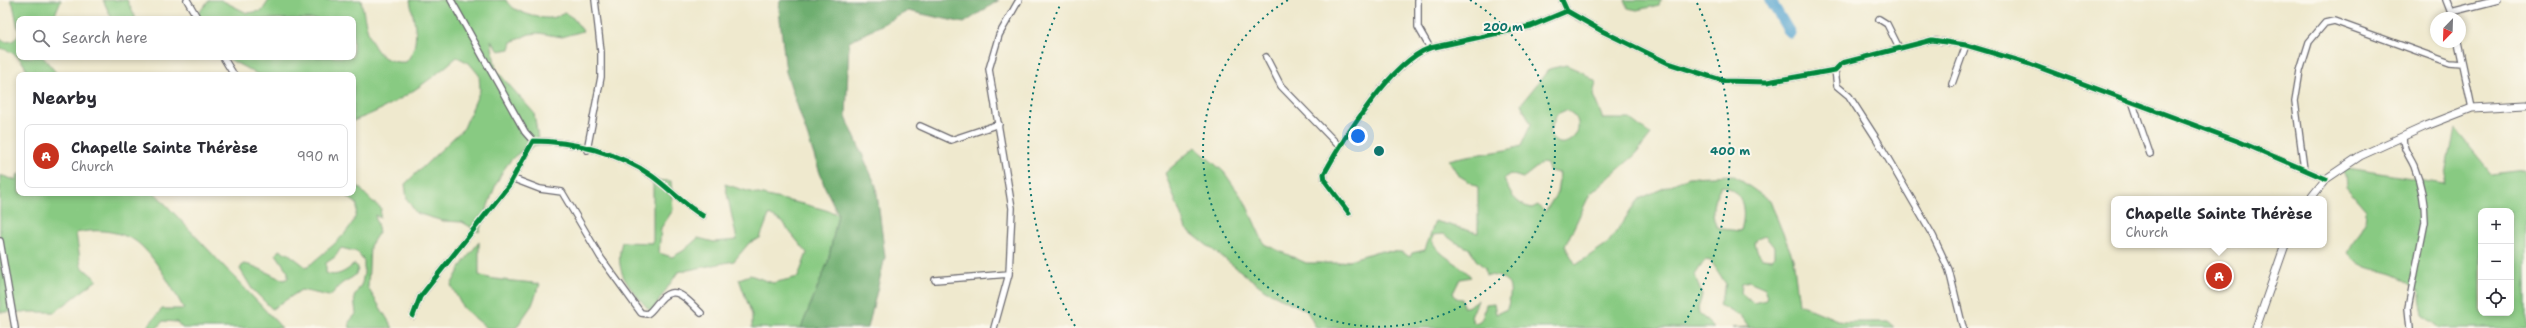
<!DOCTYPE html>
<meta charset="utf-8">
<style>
body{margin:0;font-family:"Shantell Sans",sans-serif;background:#f2f2f3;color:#2b2b33}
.controls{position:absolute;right:12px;bottom:12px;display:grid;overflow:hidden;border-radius:8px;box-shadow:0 2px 6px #0003}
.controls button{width:36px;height:36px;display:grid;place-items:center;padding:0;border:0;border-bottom:1px solid #e1e1e2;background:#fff;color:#2b2b33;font:20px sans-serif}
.compass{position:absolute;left:2430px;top:12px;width:36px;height:36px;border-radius:50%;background:#fff;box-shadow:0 2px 6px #0003;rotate:203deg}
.you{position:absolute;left:1358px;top:136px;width:14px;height:14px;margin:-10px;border:3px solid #fff;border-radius:50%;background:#1a73e8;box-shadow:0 0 0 6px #1a73e833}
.badge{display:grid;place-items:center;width:26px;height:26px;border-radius:50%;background:#c8321e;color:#fff;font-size:13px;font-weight:700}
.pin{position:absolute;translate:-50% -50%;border:2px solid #fff;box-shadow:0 1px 4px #0006}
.popup{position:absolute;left:2111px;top:196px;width:216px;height:52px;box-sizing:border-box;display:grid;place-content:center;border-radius:8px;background:#fff;filter:drop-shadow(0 1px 3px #0005);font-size:13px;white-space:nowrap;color:#7c7c81}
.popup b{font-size:15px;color:#2b2b33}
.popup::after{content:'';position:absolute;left:50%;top:100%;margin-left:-8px;border:8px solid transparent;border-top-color:#fff}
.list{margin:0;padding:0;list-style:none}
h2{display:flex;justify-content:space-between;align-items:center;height:52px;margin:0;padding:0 16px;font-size:17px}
h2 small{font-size:13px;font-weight:400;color:#7c7c81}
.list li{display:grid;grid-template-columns:26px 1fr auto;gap:12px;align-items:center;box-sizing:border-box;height:64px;margin:0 8px 8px;padding:0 8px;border:1px solid #e1e1e2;border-radius:8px}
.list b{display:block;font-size:15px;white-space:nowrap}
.list p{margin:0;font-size:13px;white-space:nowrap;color:#7c7c81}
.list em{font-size:13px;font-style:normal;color:#7c7c81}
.icon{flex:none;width:22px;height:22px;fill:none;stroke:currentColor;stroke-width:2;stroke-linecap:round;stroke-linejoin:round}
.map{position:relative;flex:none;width:2526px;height:328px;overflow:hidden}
.search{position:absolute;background:#fff;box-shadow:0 2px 6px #0003;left:16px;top:16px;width:340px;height:44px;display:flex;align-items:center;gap:10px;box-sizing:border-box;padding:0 14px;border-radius:8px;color:#7c7c81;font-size:15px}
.panel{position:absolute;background:#fff;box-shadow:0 2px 6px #0003;left:16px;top:72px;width:340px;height:124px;border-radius:8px}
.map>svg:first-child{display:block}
</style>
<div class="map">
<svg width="2526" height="328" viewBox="0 0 2526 328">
<rect width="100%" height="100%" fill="#fbf7ec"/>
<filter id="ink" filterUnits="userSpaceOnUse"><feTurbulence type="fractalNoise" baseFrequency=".025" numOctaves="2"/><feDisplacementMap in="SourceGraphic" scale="8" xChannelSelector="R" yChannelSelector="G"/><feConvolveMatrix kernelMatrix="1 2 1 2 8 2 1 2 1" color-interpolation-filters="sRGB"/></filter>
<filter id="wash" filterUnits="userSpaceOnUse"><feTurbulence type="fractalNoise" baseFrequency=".012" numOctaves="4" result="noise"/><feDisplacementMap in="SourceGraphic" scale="16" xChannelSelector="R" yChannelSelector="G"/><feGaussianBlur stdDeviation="0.9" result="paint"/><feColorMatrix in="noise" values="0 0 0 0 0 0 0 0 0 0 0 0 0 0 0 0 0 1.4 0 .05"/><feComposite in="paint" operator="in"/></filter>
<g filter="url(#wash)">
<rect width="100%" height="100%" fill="#efe9ce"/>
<!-- green -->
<path fill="#88ca82" stroke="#55765e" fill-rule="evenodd" d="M 10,0 L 61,0 L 53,19 L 19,19 L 19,34 L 13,4 Z
M 103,0 L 127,0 L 136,19 L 112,19 Z
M 209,0 L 221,0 L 247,13 L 262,11 L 269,0 L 361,0 C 367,28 370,65 406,62 C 422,43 414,23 410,0 L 506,0 C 510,11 538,19 550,18 C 555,18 560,15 565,13 L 573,18 L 583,31 L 562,37 L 539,33 L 529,34 L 512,42 L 510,49 L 499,51 L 491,40 L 496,70 L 534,113 L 539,145 C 533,147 525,149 519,153 C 496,169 489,207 479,232 L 462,222 L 443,221 L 416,213 L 407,199 L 405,184 L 464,128 L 480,90 L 479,75 L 469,63 L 457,57 C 426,84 393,107 353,121 L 353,75 L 259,75 L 225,57 L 353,57 L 353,19 L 194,19 Z
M 1625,0 L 1661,0 L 1659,5 L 1637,10 L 1628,8 Z
M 19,34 L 19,57 L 43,57 L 58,75 L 29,75 C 23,60 16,52 0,48 L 0,39 L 5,42 L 13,41 Z
M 1566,65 L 1582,72 L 1596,82 L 1593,95 L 1603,119 L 1630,119 L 1651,135 L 1635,155 L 1590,194 L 1565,246 L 1576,265 L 1608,243 L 1639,199 L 1689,177 L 1733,175 L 1770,201 L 1793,258 L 1799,304 L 1842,322 L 1888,322 L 1895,328 L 1732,328 L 1749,327 L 1742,317 L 1719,305 L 1726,284 L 1711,261 L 1705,260 L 1695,275 L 1702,296 L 1698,308 L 1699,313 L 1714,328 L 1316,328 L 1307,311 L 1265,290 L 1186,229 L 1165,173 L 1195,147 L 1224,172 L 1245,202 L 1264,244 L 1306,263 L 1339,263 L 1378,251 L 1401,252 L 1410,257 L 1412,253 L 1425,250 L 1435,221 L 1478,233 L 1478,187 L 1458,175 L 1449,160 C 1473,153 1497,154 1521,146 L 1531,124 L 1521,104 L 1549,69 ZM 1566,110 C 1597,124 1561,161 1549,133 L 1557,114 ZM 1542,163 L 1547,164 L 1549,171 L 1560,173 L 1557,193 L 1545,212 L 1538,205 L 1532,208 C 1516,205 1509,193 1504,178 L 1510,174 L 1523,178 ZM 1721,186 C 1745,189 1746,213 1741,231 L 1722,229 L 1716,226 C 1710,210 1713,200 1721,186 ZM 1444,234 L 1455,242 L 1470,249 L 1476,260 L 1485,268 L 1486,275 C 1511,276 1514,286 1507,309 L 1496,314 L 1494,303 L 1486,304 C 1484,312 1484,322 1474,323 L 1471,317 L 1478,300 L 1467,307 L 1463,307 L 1462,299 L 1456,298 L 1453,293 L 1460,279 L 1471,277 C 1460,262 1440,258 1432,241 L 1433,235 ZM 1765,236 L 1774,247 L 1774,256 L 1771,259 L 1762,258 L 1757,251 L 1755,243 L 1757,239 ZM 1749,281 L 1765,288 L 1768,296 L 1766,300 L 1753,303 L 1741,293 L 1742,283 Z
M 2455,129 L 2492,174 L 2526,170 L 2526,328 L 2439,328 L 2423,315 L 2419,291 C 2410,284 2400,276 2389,273 C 2371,268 2362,269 2348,253 L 2365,221 L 2366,210 L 2346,187 L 2345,175 L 2340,167 L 2444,183 ZM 2481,211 L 2511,211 L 2511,313 L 2481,313 Z
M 19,173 L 19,193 L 155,193 L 282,328 L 182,328 L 177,322 L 163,321 L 157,328 L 146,328 L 162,309 L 184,309 C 174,291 150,246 130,238 C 113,230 94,229 76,233 L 81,266 L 97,280 L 55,312 L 0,312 L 0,175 L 15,180 Z
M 653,180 L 671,181 L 673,210 L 661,228 L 659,253 L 672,257 L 683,251 L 698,238 L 714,242 L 737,240 L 725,184 C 763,198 801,201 838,214 L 828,262 L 801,328 L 752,328 L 752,315 L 739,279 L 750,275 L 773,283 L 798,277 L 807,253 L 781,221 L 769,215 L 760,238 L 749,243 L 734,261 L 678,272 L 654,308 L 653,314 C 633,291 612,275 622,242 L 653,243 Z
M 353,181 C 363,191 369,200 381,208 L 380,218 L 375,215 L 379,232 L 370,246 L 368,288 L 393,328 L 350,328 L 349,322 L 356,314 L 354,297 L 362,283 L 364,273 L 364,261 L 358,252 L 341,248 L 335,257 L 326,263 L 326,273 C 336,278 347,271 354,264 L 358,267 C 358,278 348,278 340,285 C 336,289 334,293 329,296 L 301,290 L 272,309 L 252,289 L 240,269 L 243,264 C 257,265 269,275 284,280 L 288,278 L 288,272 L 276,254 L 279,250 L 289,254 L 306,267 L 311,264 C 327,249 359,229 357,204 L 343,193 L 353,193 Z
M 479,242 L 479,275 C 492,281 524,281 540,284 L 532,305 L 516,328 L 487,328 L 463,308 L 451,285 L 463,263 Z"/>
<!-- forest -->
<path fill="#6eae70" stroke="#486856" d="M 780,0 L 999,0 L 964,23 L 908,11 L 849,42 L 846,117 L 876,186 L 885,257 L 868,328 L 801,328 L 828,262 L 838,214 L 824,185 L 786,72 L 779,10 Z"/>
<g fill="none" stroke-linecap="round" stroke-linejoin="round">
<!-- river -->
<path stroke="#56a4cf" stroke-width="11" d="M 1770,0 L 1790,33"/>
</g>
</g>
<g filter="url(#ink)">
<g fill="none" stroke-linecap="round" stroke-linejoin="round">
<defs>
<path id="minor" d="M 187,0 L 198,19
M 451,0 L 525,132 L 533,141
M 1418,0 L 1418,27 L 1430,48
M 1562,0 L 1567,11 L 1602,31 L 1668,63 L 1724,81 L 1767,82 L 1835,70 L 1842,63 L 1932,40 L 1966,45 L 2030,64 L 2240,142 L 2326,179
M 2446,0 L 2453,18
M 2451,12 L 2498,0
M 1879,19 L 1887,24 L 1899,48
M 2458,42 L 2472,108
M 223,57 L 234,75
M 1266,57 L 1281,86 L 1339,146
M 1835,70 L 1837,86 L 1849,96 L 1876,138 L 1933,236 L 1949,270 L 1963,328
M 1952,84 L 1966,45
M 2133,104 L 2150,154
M 920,126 L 951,140 L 999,124
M 2403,137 C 2403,150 2409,155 2414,166 C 2421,184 2425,203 2425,222 L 2408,308 L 2410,328
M 587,150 L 601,77 L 601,52 L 595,0
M 2304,169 L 2295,101 L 2300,71 L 2309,42 L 2325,23 L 2334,21 L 2450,63 L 2462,64
M 514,179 L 540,189 L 562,192 L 601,258 L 641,313 L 647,314 C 653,310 655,305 660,300 C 676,282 689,302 701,313
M 1349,213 L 1325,181 L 1324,174 C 1343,139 1392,61 1430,48 L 1531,26 L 1567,11
M 0,241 L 15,328
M 935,280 L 1009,274
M 413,316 L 420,297 L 509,185 L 533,141 C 572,141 620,153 652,176 C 670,189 684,205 703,216
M 994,328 L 1009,274 L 1012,208 L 989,69 L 999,35 L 1019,0"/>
<path id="major" d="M 2310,199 L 2326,179 L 2360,156 L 2426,126 L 2472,108 L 2526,105
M 2256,328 L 2285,245"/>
</defs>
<!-- minor casing -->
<use href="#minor" stroke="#6a686e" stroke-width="8"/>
<!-- major casing -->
<use href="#major" stroke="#6a686e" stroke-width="9"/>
<!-- minor -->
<use href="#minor" stroke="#fff" stroke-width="5.5"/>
<!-- major -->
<use href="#major" stroke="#fff" stroke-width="7"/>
<defs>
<path id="cycleway" d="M 1562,0 L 1567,11 L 1602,31 L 1668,63 L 1724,81 L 1767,82 L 1835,70 L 1842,63 L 1932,40 L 1966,45 L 2030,64 L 2240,142 L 2326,179
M 1349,213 L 1325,181 L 1324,174 C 1343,139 1392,61 1430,48 L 1531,26 L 1567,11
M 413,316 L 420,297 L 509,185 L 533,141 C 572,141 620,153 652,176 C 670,189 684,205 703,216"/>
</defs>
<!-- cycleway casing -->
<use href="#cycleway" stroke="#fbf7ec" stroke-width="8"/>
<!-- cycleway -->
<use href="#cycleway" stroke="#00873e" stroke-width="5"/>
</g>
</g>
<!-- distance rings -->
<g fill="none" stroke="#0f766e" stroke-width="2" stroke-dasharray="2 4">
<path d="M1470 0A176 176 0 1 1 1288 0"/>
<path d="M1075 326A351 351 0 0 1 1061 3M1697 3A351 351 0 0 1 1683 326"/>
</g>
<circle cx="1379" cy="151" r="6" fill="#0f766e" stroke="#fbf7ec" stroke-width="2"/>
<g font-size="12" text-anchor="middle" font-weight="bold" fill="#0f766e" stroke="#fbf7ec" stroke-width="4" stroke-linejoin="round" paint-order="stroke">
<text x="1503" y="31">200 m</text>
<text x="1730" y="155">400 m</text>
</g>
</svg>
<div class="controls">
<button>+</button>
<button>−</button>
<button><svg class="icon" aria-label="locate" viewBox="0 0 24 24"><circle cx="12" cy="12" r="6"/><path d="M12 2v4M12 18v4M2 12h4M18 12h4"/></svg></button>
</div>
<svg class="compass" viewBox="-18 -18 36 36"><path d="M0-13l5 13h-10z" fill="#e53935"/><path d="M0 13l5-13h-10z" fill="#7c7c81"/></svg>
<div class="you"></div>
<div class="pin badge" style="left:2219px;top:276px">A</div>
<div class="popup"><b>Chapelle Sainte Thérèse</b>Church</div>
<div class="search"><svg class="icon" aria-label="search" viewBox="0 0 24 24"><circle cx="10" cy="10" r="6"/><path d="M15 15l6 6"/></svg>Search here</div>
<section class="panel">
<h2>Nearby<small></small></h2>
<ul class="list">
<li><span class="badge">A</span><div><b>Chapelle Sainte Thérèse</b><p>Church</p></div><em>990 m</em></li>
</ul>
</section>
</div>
